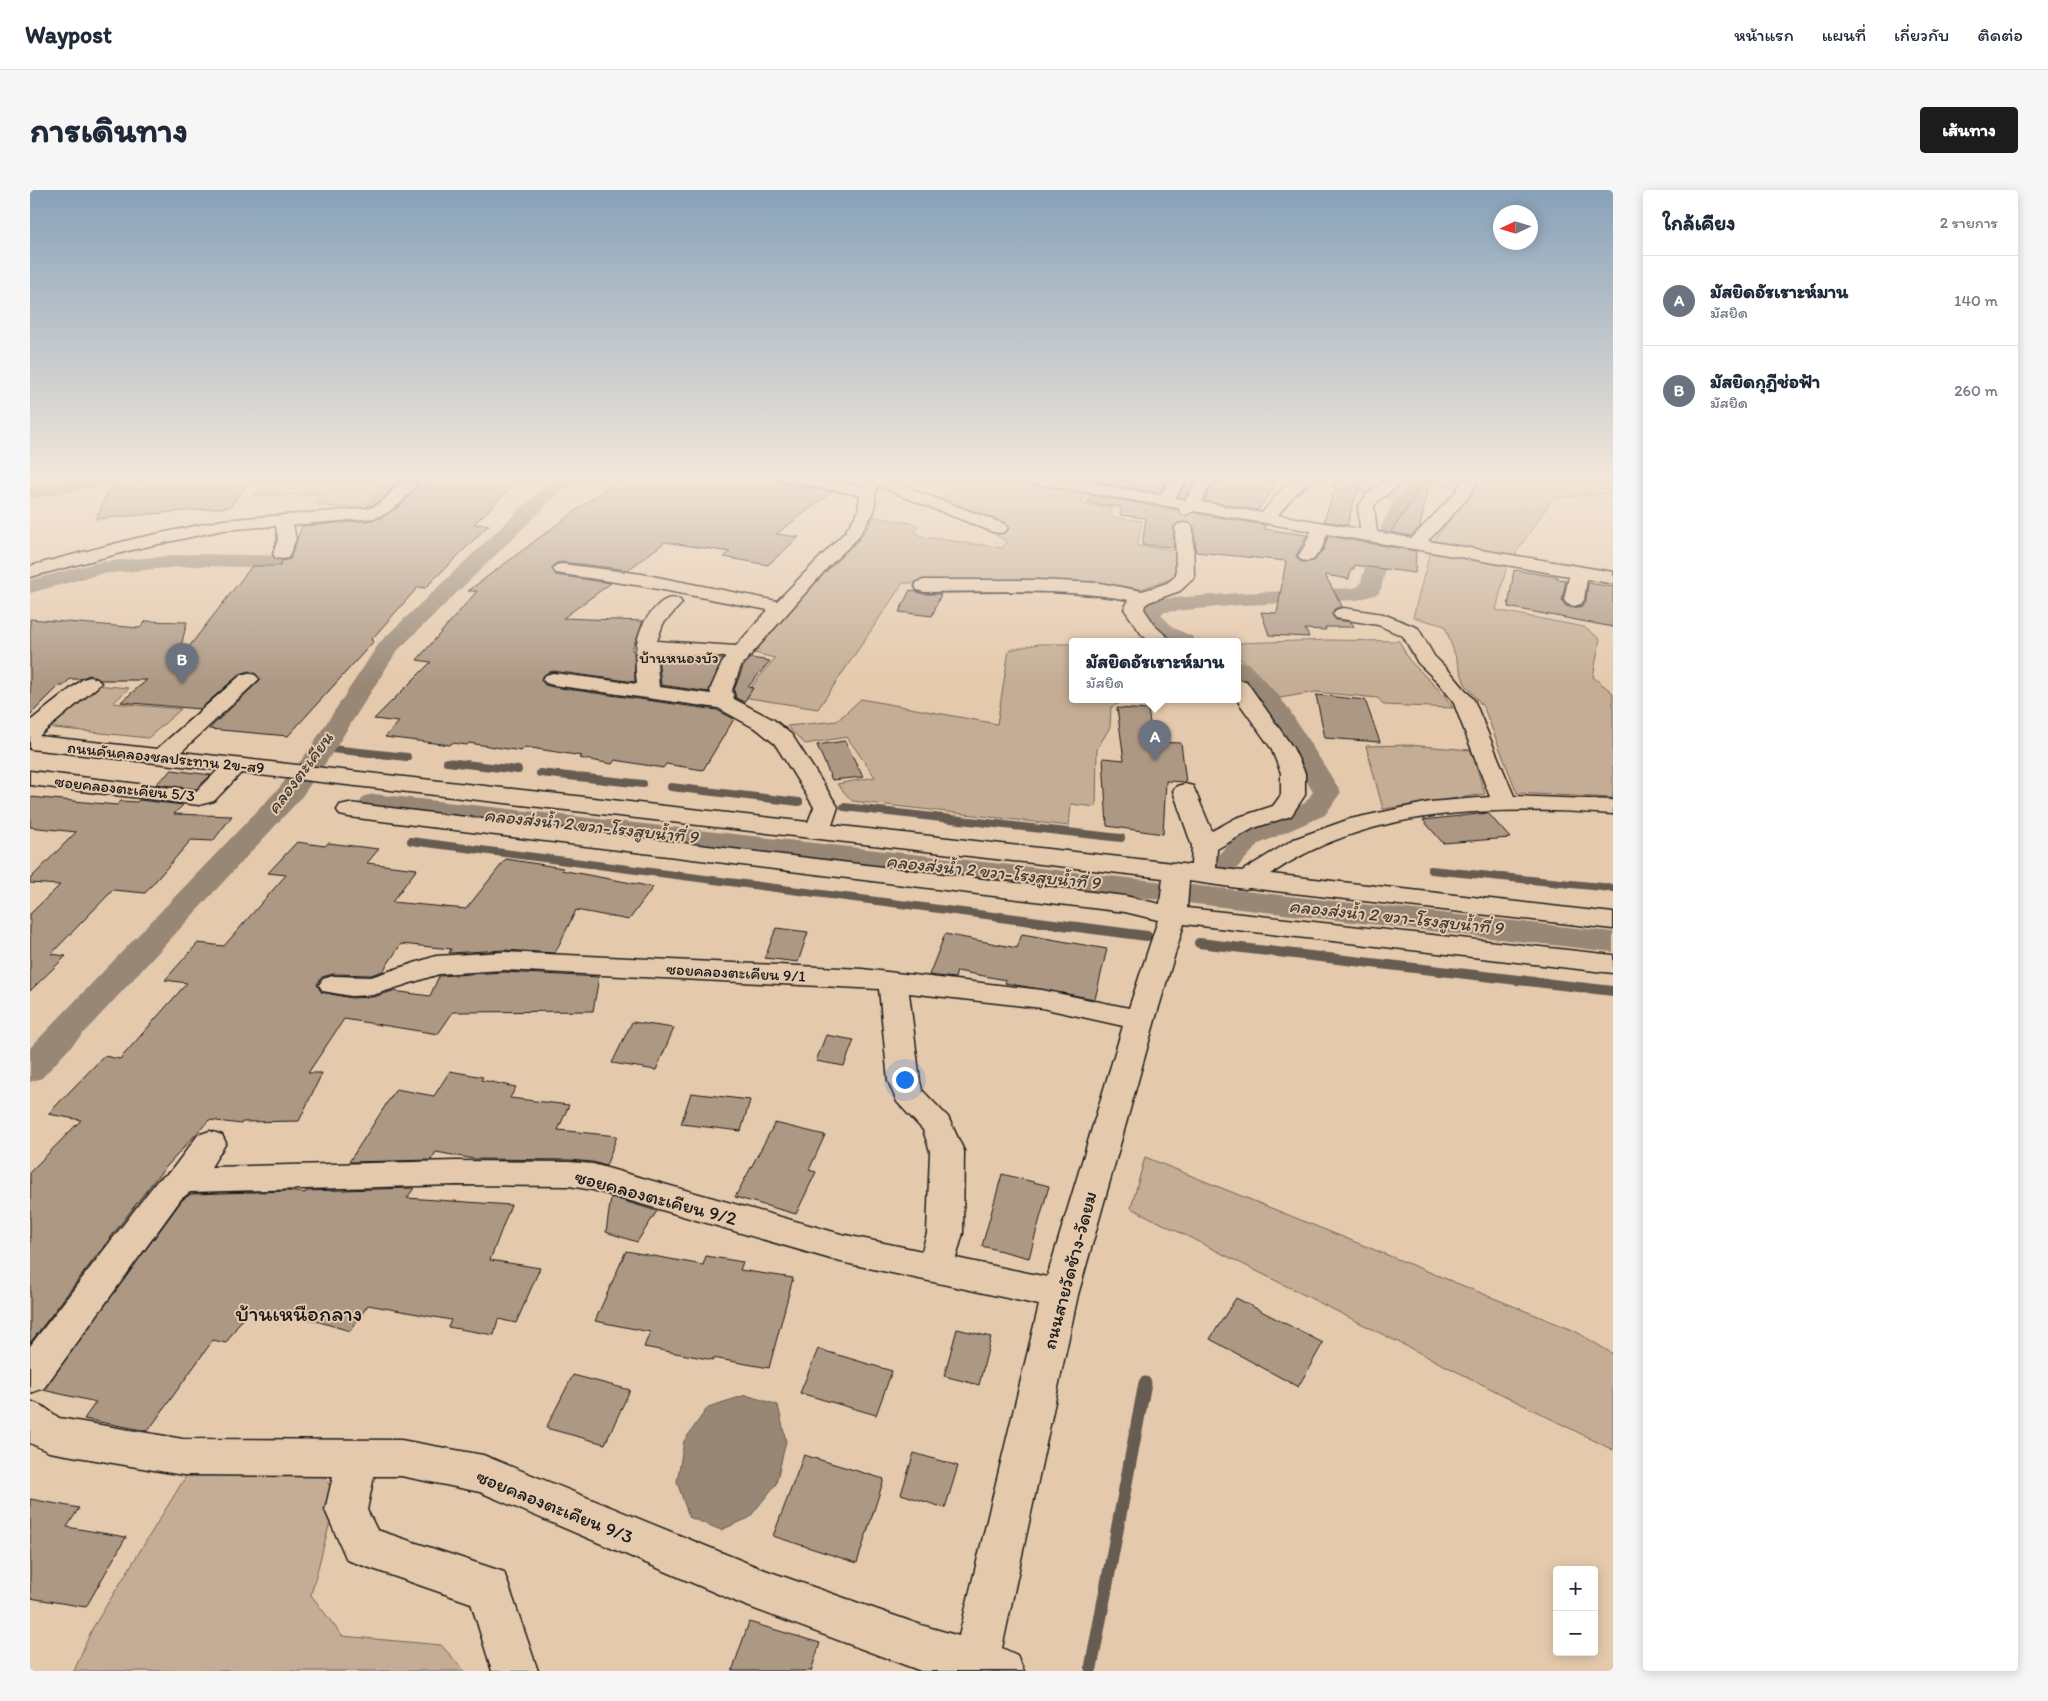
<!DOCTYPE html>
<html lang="th">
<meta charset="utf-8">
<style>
body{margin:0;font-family:Itim,"Playpen Sans Thai",sans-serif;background:#f6f6f7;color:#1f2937}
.controls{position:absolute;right:15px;bottom:15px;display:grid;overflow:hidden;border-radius:5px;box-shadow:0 2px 12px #0003}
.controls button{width:45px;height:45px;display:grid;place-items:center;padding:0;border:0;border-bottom:1px solid #e0e1e3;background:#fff;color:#1f2937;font:25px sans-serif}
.compass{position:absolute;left:1463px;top:15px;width:45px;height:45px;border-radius:50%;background:#fff;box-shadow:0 2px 12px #0003;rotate:266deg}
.you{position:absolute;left:874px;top:889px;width:18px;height:18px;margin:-12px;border:4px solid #fff;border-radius:50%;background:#1a73e8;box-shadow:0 0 0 8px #1a73e833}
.badge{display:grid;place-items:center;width:32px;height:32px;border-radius:50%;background:#1c1c1c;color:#fff;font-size:16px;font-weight:700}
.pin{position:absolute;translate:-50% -41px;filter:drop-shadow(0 1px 2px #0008)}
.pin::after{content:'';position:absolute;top:26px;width:18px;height:15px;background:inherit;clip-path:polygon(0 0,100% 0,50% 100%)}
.popup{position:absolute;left:1039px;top:448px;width:172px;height:65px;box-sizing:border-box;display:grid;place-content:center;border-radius:5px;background:#fff;filter:drop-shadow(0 1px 4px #0005);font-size:16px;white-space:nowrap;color:#747a83}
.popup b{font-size:19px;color:#1f2937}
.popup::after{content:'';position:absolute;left:50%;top:100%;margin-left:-10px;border:10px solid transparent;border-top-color:#fff}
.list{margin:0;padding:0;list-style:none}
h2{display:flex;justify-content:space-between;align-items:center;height:65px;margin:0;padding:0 20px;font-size:21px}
h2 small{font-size:16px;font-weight:400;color:#747a83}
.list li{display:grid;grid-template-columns:32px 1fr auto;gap:15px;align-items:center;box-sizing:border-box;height:90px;padding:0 20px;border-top:1px solid #e0e1e3}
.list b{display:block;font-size:19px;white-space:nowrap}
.list p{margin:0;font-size:16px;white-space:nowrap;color:#747a83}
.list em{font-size:16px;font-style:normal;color:#747a83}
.map{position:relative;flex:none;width:1583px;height:1481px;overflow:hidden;border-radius:5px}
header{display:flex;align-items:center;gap:30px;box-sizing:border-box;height:70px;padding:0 25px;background:#fff;border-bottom:1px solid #e0e1e3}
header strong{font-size:24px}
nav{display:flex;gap:28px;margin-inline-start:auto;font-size:18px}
.intro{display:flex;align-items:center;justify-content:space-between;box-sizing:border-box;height:120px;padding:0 30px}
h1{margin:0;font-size:35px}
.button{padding:12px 22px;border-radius:5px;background:#1c1c1c;color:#fff;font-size:18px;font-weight:700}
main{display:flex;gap:30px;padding:0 30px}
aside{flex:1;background:#fff;border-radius:5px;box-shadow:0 2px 12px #0003}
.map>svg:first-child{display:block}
</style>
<header>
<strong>Waypost</strong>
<nav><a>หน้าแรก</a><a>แผนที่</a><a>เกี่ยวกับ</a><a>ติดต่อ</a></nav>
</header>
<div class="intro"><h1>การเดินทาง</h1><a class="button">เส้นทาง</a></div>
<main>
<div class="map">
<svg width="1583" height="1481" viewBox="0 0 1583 1481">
<rect width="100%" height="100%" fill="#e5c9ac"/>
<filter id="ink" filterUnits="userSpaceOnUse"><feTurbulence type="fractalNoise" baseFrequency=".02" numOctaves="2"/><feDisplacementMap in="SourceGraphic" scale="10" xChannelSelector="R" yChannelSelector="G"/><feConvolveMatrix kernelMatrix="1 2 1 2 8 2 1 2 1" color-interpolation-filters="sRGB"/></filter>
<g filter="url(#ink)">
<!-- green -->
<path fill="#c4ad94" stroke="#706458" d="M 238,287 L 359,287 L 333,317 L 305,317 L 286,315 L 290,304 L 224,306 Z
M 938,287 L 986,287 L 1058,300 L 1051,314 L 1082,318 L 1079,327 L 1112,331 L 1107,356 L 1147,360 L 1147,381 L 1141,389 L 1110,399 L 1062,392 L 873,393 L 788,519 L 713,507 L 745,468 L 724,463 L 767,412 L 834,343 L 844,327 L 881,333 L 888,336 L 885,343 L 894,347 L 973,358 L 977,352 L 966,345 L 975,337 L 909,311 Z
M 1319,287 L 1390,287 L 1367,310 L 1328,301 L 1338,292 Z
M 1408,287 L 1583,287 L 1583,303 L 1523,308 L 1483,367 L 1401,354 L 1440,302 L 1401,294 Z
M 1400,362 L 1477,375 L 1466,420 L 1554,437 L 1570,449 L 1563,487 L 1583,503 L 1583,608 L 1487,603 L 1454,518 L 1435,494 L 1415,436 L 1383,427 Z
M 1299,450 L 1369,451 L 1379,470 L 1415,506 L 1423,518 L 1354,515 L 1348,508 L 1285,502 L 1250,508 L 1218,474 L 1208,468 L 1208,453 Z
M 1008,454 L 1042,454 L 1042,510 L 1096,510 L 1081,517 L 1080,537 L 1067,559 L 1066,617 L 1041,614 L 1039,636 L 822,611 L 807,594 L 845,587 L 817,547 L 775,554 L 757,536 L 807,531 L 831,509 L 967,534 L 979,460 Z
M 66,495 L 99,498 L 83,513 L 151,519 L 118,548 L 15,537 Z
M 1379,555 L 1441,560 L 1455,604 L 1353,619 L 1336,556 Z
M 1115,967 L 1545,1141 L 1583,1164 L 1583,1260 L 1101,1018 Z
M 161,1278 L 294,1280 L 305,1313 L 281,1405 L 312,1446 L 411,1455 L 435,1481 L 44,1481 L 62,1439 Z"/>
<!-- water -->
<path fill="#988775" stroke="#665c51" d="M 716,1205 L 748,1215 L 756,1251 L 746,1294 L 719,1328 L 691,1340 L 659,1327 L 647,1292 L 654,1251 L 678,1217 Z"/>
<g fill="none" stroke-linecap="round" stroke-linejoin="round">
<!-- stream-far2 -->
<path stroke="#665c51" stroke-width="8" d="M 292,558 L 377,567
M 417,572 L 488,580
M 510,583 L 613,594
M 641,597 L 769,612
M 814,617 L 1091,648
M 381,651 L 979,728
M 1401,680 L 1582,698"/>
<!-- stream-far1 -->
<path stroke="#665c51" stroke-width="10" d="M 970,727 L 1117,746
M 1169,753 L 1583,801"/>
<!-- stream -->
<path stroke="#665c51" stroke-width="13" d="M 1061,1478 L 1115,1193"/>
<!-- canal -->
<path fill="#988775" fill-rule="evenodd" d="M 59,287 L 102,287 L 99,291 L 93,292 L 0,309 L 0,297 Z
M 528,287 L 549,287 L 519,313 L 367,461 L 299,568 L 270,609 L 12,888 L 0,892 L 0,858 L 250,597 L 276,564 L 350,452 L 505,305 Z
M 1387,287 L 1407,287 L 1380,316 L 1359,364 L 1351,399 L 1348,404 L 1327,410 L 1210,415 L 1134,422 L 1131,425 L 1144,438 L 1163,447 L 1166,452 C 1134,452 1128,453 1108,425 L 1120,411 L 1128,409 L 1210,403 L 1324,398 L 1330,395 L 1339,364 L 1362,314 Z
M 295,363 L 302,365 L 305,369 L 302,373 L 272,378 L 161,376 L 70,384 L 0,403 L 0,390 L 69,372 L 161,364 L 272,366 Z
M 1208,471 L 1216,473 L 1256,515 L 1311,602 L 1295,625 L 1229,654 L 1207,678 L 1197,681 L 1187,678 L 1182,672 L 1209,642 L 1275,613 L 1283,602 L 1237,524 L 1208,492 Z
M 344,604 L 1583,742 L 1583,762 L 334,618 L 330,612 L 334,606 Z"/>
</g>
<!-- building -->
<path fill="#ad9884" stroke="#1c1c1c" d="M 107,287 L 222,287 L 200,317 L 66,329 L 80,296 L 107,293 Z
M 396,287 L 492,287 L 444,334 L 459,335 L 395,398 L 388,397 L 341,450 L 344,451 L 258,546 L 179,539 L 230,490 L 226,484 L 219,481 L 210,484 L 170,519 L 91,512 L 117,490 L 70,490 L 59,485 L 50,489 L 40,489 L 33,496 L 29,496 L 0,525 L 0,429 L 110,438 L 116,431 L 157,432 L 147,472 L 222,376 L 250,376 L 252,371 L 260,369 L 272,336 L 344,330 L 351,328 L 370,316 L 388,295 L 395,295 Z
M 591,287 L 750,287 L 753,292 L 759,294 L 802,302 L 746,344 L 769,347 L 738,375 L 694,367 L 700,362 L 635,352 L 598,380 L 532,372 L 526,373 L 522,378 L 526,385 L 581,393 L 533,428 L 613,431 L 602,460 L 604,461 L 605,492 L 523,481 L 515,484 L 511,490 L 515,495 L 523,497 L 687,520 L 704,529 L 673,580 L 636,574 L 633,578 L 585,570 L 582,574 L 549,568 L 552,566 L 495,557 L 491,561 L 439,553 L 437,555 L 422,553 L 420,555 L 355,547 L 369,532 L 344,529 L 401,472 L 387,470 L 447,401 L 438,401 Z
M 1071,287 L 1135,287 L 1137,291 L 1129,303 L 1068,293 Z
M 1155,287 L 1169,287 L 1163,292 L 1155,308 L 1148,307 L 1157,292 Z
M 1193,287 L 1221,287 L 1248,292 L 1228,320 L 1175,311 L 1180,299 Z
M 1308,287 L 1330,287 L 1329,291 L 1332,292 L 1324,311 L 1317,335 L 1294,331 Z
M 1398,287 L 1400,287 L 1390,337 L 1381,346 L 1361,342 Z
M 357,294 L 366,294 L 352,310 L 340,316 L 336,317 Z
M 1061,305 L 1147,320 L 1150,326 L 1157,327 L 1164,323 L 1236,335 L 1234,339 L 1277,345 L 1266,366 L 1271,372 L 1284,371 L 1294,359 L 1298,346 L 1386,361 L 1385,383 L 1324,375 L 1324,379 L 1321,379 L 1319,389 L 1295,385 L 1312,416 L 1304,419 L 1302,425 L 1306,430 L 1321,432 L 1324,437 L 1295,437 L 1296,440 L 1275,439 L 1279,447 L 1239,445 L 1231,422 L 1247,423 L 1256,371 L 1166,362 L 1164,337 L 1160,332 L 1154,331 L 1148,332 L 1144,337 L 1144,357 L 1112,355 L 1116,328 L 1090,325 L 1092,317 L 1057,313 Z
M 1484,380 L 1528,387 L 1528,389 L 1536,390 L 1532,411 L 1536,416 L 1543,418 L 1552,416 L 1556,411 L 1558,393 L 1583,397 L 1583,437 L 1478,417 Z
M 880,400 L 894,404 L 911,404 L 902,426 L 869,422 Z
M 628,465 L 693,469 L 679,502 L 631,495 Z
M 721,468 L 740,471 L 718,497 L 723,498 L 714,512 L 706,508 L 704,500 L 713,477 Z
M 1286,505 L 1335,510 L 1350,552 L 1295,548 Z
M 1087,518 L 1118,520 L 1123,552 L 1151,553 L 1156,592 L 1136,591 L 1133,644 L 1077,636 L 1073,568 L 1094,570 Z
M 815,551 L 833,587 L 802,590 L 787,555 Z
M 142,580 L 181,585 L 166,599 L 126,594 Z
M 0,607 L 87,615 L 91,611 L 107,612 L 109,610 L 153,615 L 144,624 L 202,626 L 183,651 L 161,650 L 115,703 L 83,700 L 21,764 L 36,766 L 0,801 L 0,724 L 30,695 L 0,693 L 0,689 L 46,642 L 0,637 Z
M 1458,623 L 1480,648 L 1413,653 L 1393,630 Z
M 267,652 L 295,656 L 298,653 L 349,659 L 337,673 L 387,679 L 362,712 L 436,719 L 476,669 L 533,678 L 531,680 L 623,697 L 599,730 L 546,720 L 525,763 L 474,760 L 419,763 L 421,759 L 371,754 L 353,781 L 341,785 L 303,784 L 292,787 L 287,794 L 291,802 L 321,808 L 343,807 L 363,801 L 400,806 L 409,786 L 474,782 L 569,787 L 563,821 L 423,822 L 408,844 L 314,829 L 278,883 L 292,883 L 269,931 L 212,932 L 211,934 L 179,930 L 126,988 L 0,1153 L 0,982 L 51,930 L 18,924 L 74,866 L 90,869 L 157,793 L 135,790 L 168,753 L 194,756 L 256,685 L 238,683 Z
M 746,738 L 778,742 L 768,772 L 735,768 Z
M 915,744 L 987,758 L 992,744 L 1077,759 L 1065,809 L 975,793 L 976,790 L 927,781 L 925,788 L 899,785 Z
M 602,832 L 644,838 L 626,880 L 582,873 Z
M 796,845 L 824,850 L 814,876 L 786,871 Z
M 420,881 L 453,887 L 451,890 L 486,897 L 480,908 L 539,915 L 528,940 L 587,946 L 576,976 L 563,972 L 539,970 L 444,969 L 406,962 L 401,970 L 319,972 L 366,899 L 404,906 Z
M 661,903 L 720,910 L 711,941 L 651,934 Z
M 745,933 L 795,945 L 779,980 L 786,982 L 766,1024 L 705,1007 Z
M 972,984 L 1019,996 L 999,1068 L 952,1056 Z
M 384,998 L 377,1008 L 481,1015 L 460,1070 L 510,1078 L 486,1133 L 468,1129 L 464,1145 L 418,1137 L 421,1130 L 338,1115 L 320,1141 L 249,1120 L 244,1127 L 218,1120 L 196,1153 L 183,1150 L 118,1241 L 54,1229 L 66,1212 L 13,1200 L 152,1010 L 161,1004 L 257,1001 L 275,1003 L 276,1001 Z
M 581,1007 L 627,1021 L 607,1052 L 576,1042 Z
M 596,1061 L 673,1075 L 676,1066 L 713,1072 L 710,1080 L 763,1088 L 739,1178 L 683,1168 L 683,1170 L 614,1157 L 620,1142 L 565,1131 Z
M 1206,1108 L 1293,1153 L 1268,1197 L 1180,1149 Z
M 927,1139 L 961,1147 L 949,1195 L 914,1186 Z
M 788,1159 L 862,1181 L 846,1225 L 770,1203 Z
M 543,1185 L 600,1200 L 575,1254 L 516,1238 Z
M 884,1263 L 928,1276 L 915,1318 L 871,1304 Z
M 774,1265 L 854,1289 L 827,1373 L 743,1346 Z
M 0,1309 L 49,1318 L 37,1337 L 96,1347 L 56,1417 L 0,1408 Z
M 719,1432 L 790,1453 L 781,1481 L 702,1481 Z"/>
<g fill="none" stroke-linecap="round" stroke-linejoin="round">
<!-- minor-tunnel -->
<path stroke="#bda68f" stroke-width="18" stroke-dasharray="18 9" stroke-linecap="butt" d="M 1154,338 L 1156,320"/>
<defs>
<path id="minor" d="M 376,287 L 385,290 L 387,293 C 376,309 363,323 344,328 L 263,335 L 266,349 L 258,368 L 252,369 L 246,368 L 243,364 L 248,349 L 246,336 L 193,340 L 106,359 L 0,387 L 0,376 L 103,349 L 193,330 L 341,318 L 353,311 L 369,294 L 368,292 L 370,289 Z
M 752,287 L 787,287 L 832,296 L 836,287 L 858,287 L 886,301 L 975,334 L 978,338 L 975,342 L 969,343 L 963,342 L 874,307 L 849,295 L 846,302 L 844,322 L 827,349 L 800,375 L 711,476 L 702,500 L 704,509 L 744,530 L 762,545 L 808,617 L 802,635 L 1161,675 L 1162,656 L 1143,601 L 1147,596 L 1155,594 L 1163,596 L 1182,641 L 1206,628 L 1243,616 L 1251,605 L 1251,583 L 1241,558 L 1207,510 L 1208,490 L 1216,491 L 1263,558 L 1275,583 L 1275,605 L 1261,626 L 1224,638 L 1187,659 L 1186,678 L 1212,681 L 1264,649 L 1320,629 L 1400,612 L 1460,607 L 1423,511 L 1408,492 L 1388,473 L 1373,446 L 1348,435 L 1306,428 L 1303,424 L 1306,420 L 1313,418 L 1353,424 L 1388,438 L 1404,466 L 1422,484 L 1444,510 L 1484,606 L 1583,610 L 1583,624 C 1468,616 1339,616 1241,684 L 1583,723 L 1583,739 L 1219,698 L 1215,699 L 1159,691 L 1157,718 L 1583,765 L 1583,783 L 1154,734 L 1125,830 L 1048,1105 L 972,1458 L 987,1465 L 994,1481 L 891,1481 L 714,1415 L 450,1302 L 371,1286 L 344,1286 L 337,1320 L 347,1340 L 474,1382 L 508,1481 L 462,1481 L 441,1413 L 317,1370 L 295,1320 L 303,1286 L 153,1285 L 19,1262 L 0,1253 L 0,1211 L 14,1217 L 29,1228 L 153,1249 L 371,1250 L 453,1265 L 732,1379 L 891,1435 L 929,1446 L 1009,1115 L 811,1072 L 563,1000 L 539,996 L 426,995 L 160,1002 L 151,1009 L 14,1198 L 0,1203 L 0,1156 L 127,991 L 141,981 L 168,945 L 180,941 L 192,945 L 196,953 L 181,977 L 426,971 L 539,972 L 563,974 L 811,1044 L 892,1061 L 897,1043 L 900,961 L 893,940 L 867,912 L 858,891 L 849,799 L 474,780 L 409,784 L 343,805 L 321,806 L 293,801 L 289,795 L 293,789 L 303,786 L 341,787 L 406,766 L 474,762 L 832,779 L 1012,800 L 1099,818 L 1128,730 L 1095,722 L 319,627 L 310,625 L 307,620 L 310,615 L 319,613 L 1095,706 L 1130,714 L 1133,688 L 211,583 L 184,611 L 169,615 L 0,595 L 0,581 L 167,601 L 188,580 L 0,559 L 0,531 L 53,489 L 60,487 L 67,489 L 71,493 L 67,497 L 9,546 L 127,559 L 211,485 L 218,483 L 225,485 L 229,489 L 225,493 L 151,562 L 778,632 L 784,617 L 745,554 L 728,540 L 688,518 L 523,495 L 516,493 L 512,489 L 516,485 L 523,483 L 607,494 C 604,464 604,437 628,415 C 635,409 639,407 649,409 L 652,413 L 633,434 L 627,451 L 706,456 L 738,420 L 612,396 L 532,384 L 526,383 L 523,379 L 526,375 L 532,374 L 612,384 L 747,411 L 815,342 L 828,322 L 830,305 L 760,292 L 754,290 ZM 626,463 L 696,467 L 691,475 L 680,500 L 681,504 L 629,497 ZM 879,803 L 1012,818 L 1093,836 L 1017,1087 L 926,1068 L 933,1043 L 934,961 L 918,927 L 892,900 L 890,891 Z
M 987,287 L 1025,287 L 1130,305 L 1139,291 L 1137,287 L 1153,287 L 1155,291 L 1145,308 L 1156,310 L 1165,293 L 1172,287 L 1191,287 L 1178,298 L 1172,312 L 1232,323 C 1252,300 1255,287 1288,287 L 1265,304 L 1248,325 L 1330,339 L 1328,317 L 1336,305 L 1361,287 L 1380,287 L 1348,311 L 1344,317 L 1347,342 L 1382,348 L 1425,303 L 1435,287 L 1451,287 L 1437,309 L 1398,351 L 1583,382 L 1583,394 L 1557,389 L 1554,410 L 1551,414 L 1544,416 L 1537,414 L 1534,410 L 1539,386 L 1297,344 L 1292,358 L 1283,370 L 1277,371 L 1271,370 L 1268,366 L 1274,357 L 1281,341 L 1164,321 L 1156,325 L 1150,324 L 1149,318 L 995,292 L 989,290 Z
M 1154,333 L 1160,334 L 1163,338 L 1164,388 L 1150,401 L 1119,412 L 1115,415 L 1114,419 L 1126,437 L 1143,452 L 1121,452 L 1112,445 L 1094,419 L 1099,410 C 1032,398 962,402 894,402 L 887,400 L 885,396 L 887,392 L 894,390 L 1007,390 L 1070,393 L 1112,401 L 1137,393 L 1146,386 L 1145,338 L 1148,334 Z"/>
</defs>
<!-- minor casing -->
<use href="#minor" stroke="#1c1c1c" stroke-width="3"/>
<!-- minor -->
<use href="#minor" fill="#e5c9ac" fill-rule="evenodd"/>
</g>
</g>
<!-- sky -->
<linearGradient id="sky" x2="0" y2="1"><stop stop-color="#88a2ba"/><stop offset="0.58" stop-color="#f3e7da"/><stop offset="1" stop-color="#f3e7da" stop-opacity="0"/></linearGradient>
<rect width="1583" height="495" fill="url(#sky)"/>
<g text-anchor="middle" stroke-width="4" stroke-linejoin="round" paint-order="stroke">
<!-- far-quarter labels -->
<g font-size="16" fill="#1c1c1c" stroke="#e5c9ac">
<text x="649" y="473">บ้านหนองบัว</text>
</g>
<!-- street labels -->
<g font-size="16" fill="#1c1c1c" stroke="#e5c9ac">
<text transform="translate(136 567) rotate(6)" y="6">ถนนคันคลองชลประทาน 2ข-ส9</text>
<text transform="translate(95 598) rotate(6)" y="6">ซอยคลองตะเคียน 5/3</text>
<text transform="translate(706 782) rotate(3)" y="6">ซอยคลองตะเคียน 9/1</text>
</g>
<!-- water labels -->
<g font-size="18" font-style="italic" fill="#413c37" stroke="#e5c9ac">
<text transform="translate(270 583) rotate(-53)" y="6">คลองตะเคียน</text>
<text transform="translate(561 636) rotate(6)" y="6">คลองส่งน้ำ 2 ขวา-โรงสูบน้ำที่ 9</text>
<text transform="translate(963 682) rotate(6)" y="6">คลองส่งน้ำ 2 ขวา-โรงสูบน้ำที่ 9</text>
<text transform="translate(1366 727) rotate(6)" y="6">คลองส่งน้ำ 2 ขวา-โรงสูบน้ำที่ 9</text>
</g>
<!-- near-street labels -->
<g font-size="19" fill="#1c1c1c" stroke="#e5c9ac">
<text transform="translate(626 1007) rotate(15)" y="7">ซอยคลองตะเคียน 9/2</text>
<text transform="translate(1039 1080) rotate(-75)" y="7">ถนนสายวัดช้าง-วัดยม</text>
<text transform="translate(525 1316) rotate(22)" y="7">ซอยคลองตะเคียน 9/3</text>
</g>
<!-- near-quarter labels -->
<g font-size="22" fill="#1c1c1c" stroke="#e5c9ac">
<text x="269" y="1131">บ้านเหนือกลาง</text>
</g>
</g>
</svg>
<div class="controls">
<button>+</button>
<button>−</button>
</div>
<svg class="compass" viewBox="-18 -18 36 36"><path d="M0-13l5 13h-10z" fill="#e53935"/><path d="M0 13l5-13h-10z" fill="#747a83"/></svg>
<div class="you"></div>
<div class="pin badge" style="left:1125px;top:571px;background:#6b7280">A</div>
<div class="popup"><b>มัสยิดอัรเราะห์มาน</b>มัสยิด</div>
<div class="pin badge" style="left:152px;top:494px;background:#6b7280">B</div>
</div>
<aside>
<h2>ใกล้เคียง<small>2 รายการ</small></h2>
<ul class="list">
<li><span class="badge" style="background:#6b7280">A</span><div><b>มัสยิดอัรเราะห์มาน</b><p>มัสยิด</p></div><em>140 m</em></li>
<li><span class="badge" style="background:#6b7280">B</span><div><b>มัสยิดกุฎีช่อฟ้า</b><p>มัสยิด</p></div><em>260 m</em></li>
</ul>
</aside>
</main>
